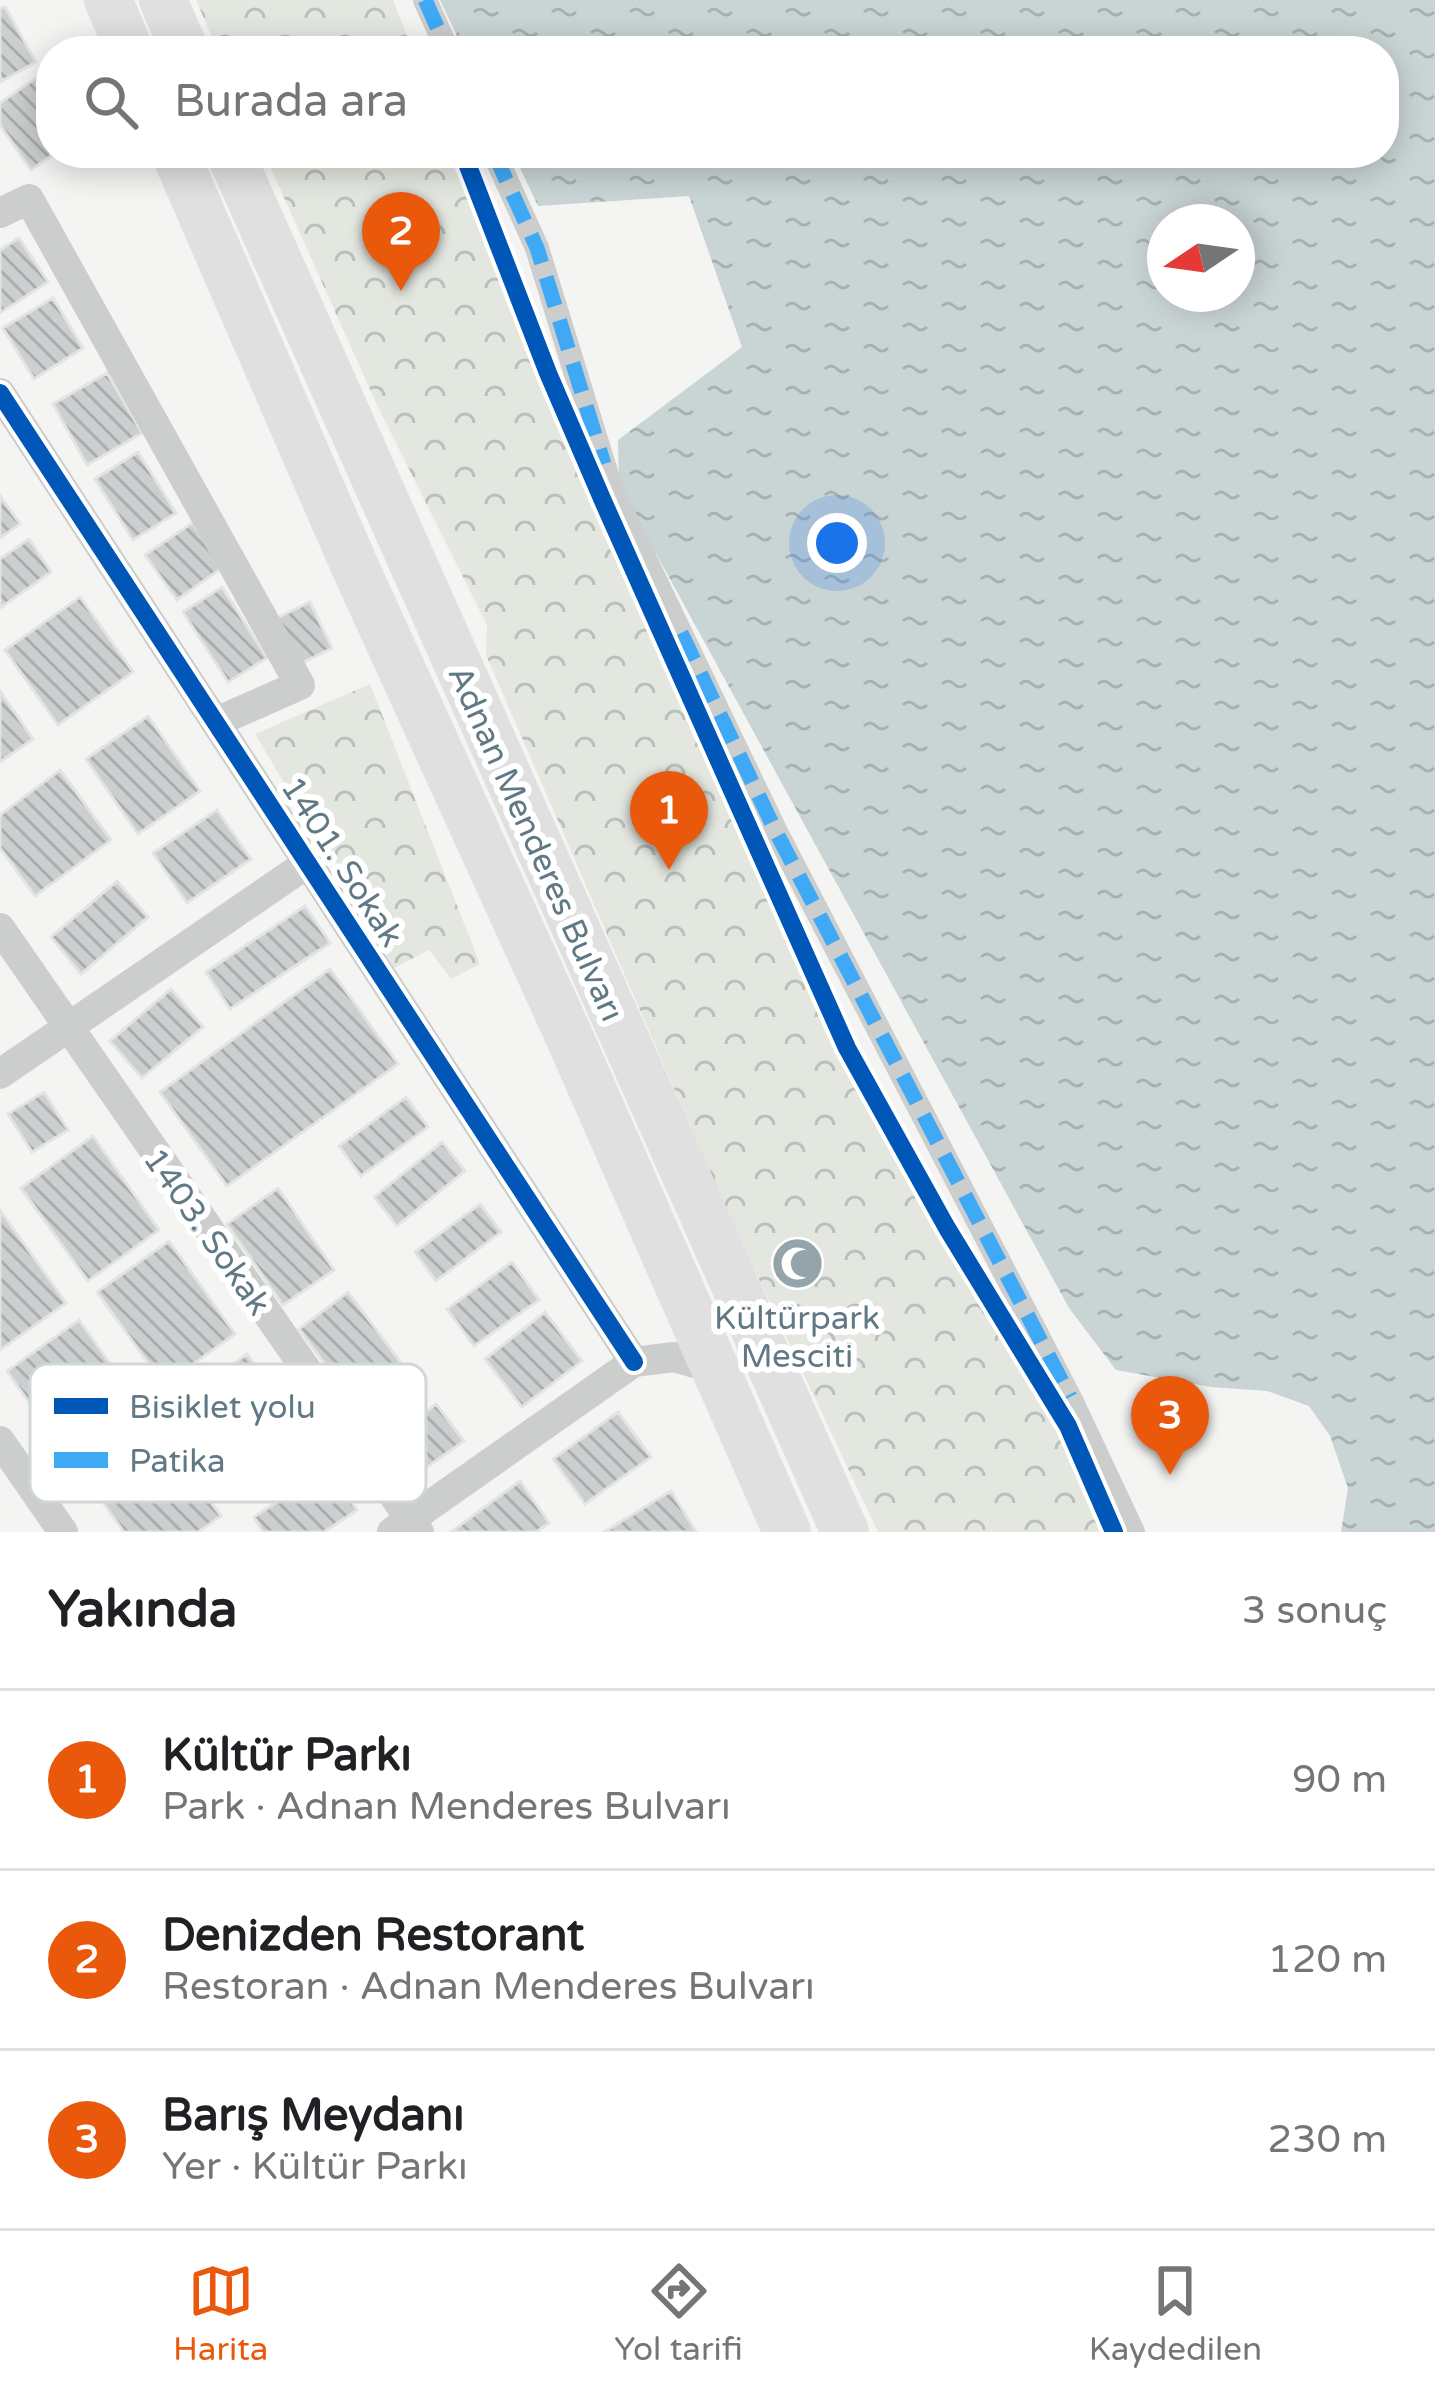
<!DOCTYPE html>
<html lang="tr">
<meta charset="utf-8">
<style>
body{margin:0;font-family:"Varela Round",sans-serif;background:#f2f2f2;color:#202124}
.compass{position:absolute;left:1147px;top:204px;width:108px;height:108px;border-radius:50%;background:#fff;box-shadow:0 6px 30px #0003;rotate:257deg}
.you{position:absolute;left:837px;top:543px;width:42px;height:42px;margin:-30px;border:9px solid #fff;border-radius:50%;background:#1a73e8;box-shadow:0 0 0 18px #1a73e833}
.badge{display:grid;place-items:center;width:78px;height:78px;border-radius:50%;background:#ea580c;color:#fff;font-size:39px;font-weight:700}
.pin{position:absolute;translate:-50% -99px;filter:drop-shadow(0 3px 6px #0008)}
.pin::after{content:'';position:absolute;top:63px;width:42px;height:36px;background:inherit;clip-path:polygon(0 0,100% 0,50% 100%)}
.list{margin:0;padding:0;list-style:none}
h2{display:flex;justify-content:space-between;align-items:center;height:156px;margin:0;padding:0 48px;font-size:51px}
h2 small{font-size:39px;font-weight:400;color:#757577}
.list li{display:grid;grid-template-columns:78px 1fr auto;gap:36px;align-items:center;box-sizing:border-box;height:180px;padding:0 48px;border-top:3px solid #e0e0e0}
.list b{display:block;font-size:45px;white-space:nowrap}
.list p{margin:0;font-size:39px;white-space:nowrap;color:#757577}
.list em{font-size:39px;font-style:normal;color:#757577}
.icon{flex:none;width:66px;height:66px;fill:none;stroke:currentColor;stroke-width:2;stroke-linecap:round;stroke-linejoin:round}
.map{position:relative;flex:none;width:1435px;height:1532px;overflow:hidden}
.search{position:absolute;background:#fff;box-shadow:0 6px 30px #0003;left:36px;right:36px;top:36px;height:132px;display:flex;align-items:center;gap:30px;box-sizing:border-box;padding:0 42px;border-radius:48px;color:#757577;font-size:45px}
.sheet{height:696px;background:#fff}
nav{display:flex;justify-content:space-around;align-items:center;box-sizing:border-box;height:168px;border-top:3px solid #e0e0e0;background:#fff;font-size:33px;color:#757577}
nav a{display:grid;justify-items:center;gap:6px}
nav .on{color:#ea580c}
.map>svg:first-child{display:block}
</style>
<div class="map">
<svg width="1435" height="1532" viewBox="0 0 1435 1532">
<defs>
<pattern id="park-crowns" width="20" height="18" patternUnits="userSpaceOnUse" patternTransform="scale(3)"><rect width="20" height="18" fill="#e4e7e0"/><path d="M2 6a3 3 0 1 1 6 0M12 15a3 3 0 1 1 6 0" fill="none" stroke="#bcc0bb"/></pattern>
<pattern id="water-ripples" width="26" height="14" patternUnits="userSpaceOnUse" patternTransform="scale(3)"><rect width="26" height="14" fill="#c9d4d5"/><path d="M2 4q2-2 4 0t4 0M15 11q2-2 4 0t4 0" fill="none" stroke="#a7b1b2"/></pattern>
<pattern id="building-back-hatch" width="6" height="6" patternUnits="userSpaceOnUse" patternTransform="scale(3)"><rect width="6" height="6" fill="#cccfcf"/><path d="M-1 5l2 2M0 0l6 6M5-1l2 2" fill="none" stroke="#a9adae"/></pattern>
</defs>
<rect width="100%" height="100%" fill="#f4f4f2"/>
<!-- park -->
<path fill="url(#park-crowns)" d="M 196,0 L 393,0 L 413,51 L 218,51 Z
M 264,153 L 453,153 L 586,493 L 856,1085 L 1079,1467 L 1112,1532 L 878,1532 L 731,1220 L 486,655 L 487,625 L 376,403 Z
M 370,684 L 480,964 L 451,979 L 429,950 L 394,968 L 255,734 Z"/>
<!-- water -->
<path fill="url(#water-ripples)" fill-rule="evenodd" d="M 440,0 L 1435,0 L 1435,1532 L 1341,1532 L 1348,1488 L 1330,1436 L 1309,1406 L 1267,1391 L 1211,1387 L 1116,1370 L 1069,1308 L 619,486 L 618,440 L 742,347 L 689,196 L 538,206 L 513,153 L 1384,153 L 1384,51 L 464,51 ZM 1165,222 L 1237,222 L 1237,294 L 1165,294 Z"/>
<!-- building -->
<path fill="url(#building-back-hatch)" stroke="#e3e3e2" stroke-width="3" d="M 5,7 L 36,62 L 0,82 L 0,9 Z
M 43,73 L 51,84 L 51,153 L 55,153 L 31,170 L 0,125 L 0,103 Z
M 19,238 L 48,282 L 0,313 L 0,250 Z
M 53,298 L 83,348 L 34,379 L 3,328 Z
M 107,373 L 142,433 L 87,465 L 53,404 Z
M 138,452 L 176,513 L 133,540 L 95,479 Z
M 0,496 L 20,524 L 0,538 Z
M 192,523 L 223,567 L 177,600 L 145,555 Z
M 29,539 L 51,572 L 0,608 L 0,559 Z
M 222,587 L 267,658 L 228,682 L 183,612 Z
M 80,597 L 133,672 L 58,725 L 5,650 Z
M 310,602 L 332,648 L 300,664 L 277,618 Z
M 0,691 L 33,739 L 0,762 Z
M 148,716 L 200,791 L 138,834 L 86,759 Z
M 60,770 L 111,840 L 35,896 L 0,848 L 0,815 Z
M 217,810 L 251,859 L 187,903 L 153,853 Z
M 117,881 L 148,917 L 81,974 L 51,937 Z
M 305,906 L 330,943 L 230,1009 L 206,972 Z
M 330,969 L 398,1064 L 227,1186 L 160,1092 Z
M 171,989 L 203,1027 L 142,1078 L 110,1041 Z
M 44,1092 L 68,1130 L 32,1152 L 8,1114 Z
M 406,1097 L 428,1127 L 361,1176 L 339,1146 Z
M 93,1136 L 159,1230 L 88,1281 L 21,1188 Z
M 442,1142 L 465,1171 L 397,1226 L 374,1197 Z
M 278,1188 L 334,1270 L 283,1305 L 227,1224 Z
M 480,1204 L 501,1232 L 436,1281 L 415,1252 Z
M 0,1210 L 66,1303 L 0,1350 Z
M 169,1241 L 235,1334 L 164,1385 L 97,1292 Z
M 805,1245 L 815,1270 L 791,1281 L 779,1256 Z
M 512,1262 L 539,1300 L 474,1346 L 447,1309 Z
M 348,1292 L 411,1376 L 362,1414 L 299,1329 Z
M 545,1312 L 582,1361 L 522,1407 L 485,1359 Z
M 79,1320 L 145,1413 L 73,1465 L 7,1371 Z
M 247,1354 L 313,1447 L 242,1499 L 175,1405 Z
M 436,1404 L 464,1441 L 409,1480 L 383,1443 Z
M 618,1412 L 651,1457 L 585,1504 L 553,1459 Z
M 154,1423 L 221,1516 L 198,1532 L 124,1532 L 83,1474 Z
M 329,1468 L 357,1510 L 324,1532 L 263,1532 L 254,1517 Z
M 520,1481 L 549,1523 L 536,1532 L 451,1532 Z
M 671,1491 L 696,1532 L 604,1532 Z"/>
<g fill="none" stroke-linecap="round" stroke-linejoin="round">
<!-- pedestrian -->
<path stroke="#cccdcd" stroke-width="24" d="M 425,0 L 448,51
M 494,153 L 537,248 L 611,488 L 775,830 L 1072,1402 L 1133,1532"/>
<!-- minor -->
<path stroke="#cccdcd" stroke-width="30" d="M 0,213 L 29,199 L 300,685 L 216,722
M 0,393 L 634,1362
M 0,928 L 419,1532
M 0,1074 L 308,863
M 0,1441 L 63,1532
M 392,1532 L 634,1362 L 674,1357 L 714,1369"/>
<!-- primary -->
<path stroke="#e0e0e0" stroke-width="48" d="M 108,0 L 130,51
M 163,0 L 185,51
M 175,153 L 355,567 L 568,1034 L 787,1532
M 230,153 L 845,1532"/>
<!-- quiet -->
<path stroke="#3fa9f5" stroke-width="15" stroke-dasharray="30 15" stroke-linecap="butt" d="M 425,0 L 448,51
M 494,153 L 537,248 L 604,464
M 681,633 L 775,830 L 1070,1397"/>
<defs>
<path id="cycleway" d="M 463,153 L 548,373 L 603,501 L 847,1048 L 947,1228 L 1068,1426 L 1114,1532
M 0,393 L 634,1362"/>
</defs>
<!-- cycleway casing -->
<use href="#cycleway" stroke="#fff" stroke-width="26"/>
<!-- cycleway -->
<use href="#cycleway" stroke="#0057b8" stroke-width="18"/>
</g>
<!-- icons -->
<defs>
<symbol id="mosque-disc" viewBox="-11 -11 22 22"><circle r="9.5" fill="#94a4ab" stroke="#fff"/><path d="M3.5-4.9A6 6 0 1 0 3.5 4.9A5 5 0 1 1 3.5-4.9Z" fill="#fff"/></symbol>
</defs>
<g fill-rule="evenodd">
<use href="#mosque-disc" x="768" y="1234" width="59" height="59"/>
</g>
<g text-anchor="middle" stroke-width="12" stroke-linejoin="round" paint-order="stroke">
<!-- street labels -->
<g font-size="33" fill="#617985" stroke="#fff">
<text transform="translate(537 843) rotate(66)" y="12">Adnan Menderes Bulvarı</text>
<text transform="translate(343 861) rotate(57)" y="12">1401. Sokak</text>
<text transform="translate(208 1231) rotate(55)" y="12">1403. Sokak</text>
</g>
<!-- poi labels -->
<g font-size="33" fill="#617985" stroke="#fff">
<text x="797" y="1329">Kültürpark<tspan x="797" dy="38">Mesciti</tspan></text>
</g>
</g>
<!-- legend -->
<rect x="30" y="1364" width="396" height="138" rx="18" fill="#fff" stroke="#d0d7da" stroke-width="3"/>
<rect x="54" y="1398" width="54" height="16" fill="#0057b8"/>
<rect x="54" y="1452" width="54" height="16" fill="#3fa9f5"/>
<g font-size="33" fill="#617985">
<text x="129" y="1418">Bisiklet yolu</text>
<text x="129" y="1472">Patika</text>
</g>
</svg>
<svg class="compass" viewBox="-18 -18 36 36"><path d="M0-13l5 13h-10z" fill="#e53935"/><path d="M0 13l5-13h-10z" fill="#757577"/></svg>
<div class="you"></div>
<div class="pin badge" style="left:669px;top:870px">1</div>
<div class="pin badge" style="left:401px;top:291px">2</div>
<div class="pin badge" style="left:1170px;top:1475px">3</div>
<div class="search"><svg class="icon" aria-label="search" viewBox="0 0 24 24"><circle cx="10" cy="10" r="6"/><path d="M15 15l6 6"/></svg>Burada ara</div>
</div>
<section class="sheet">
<h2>Yakında<small>3 sonuç</small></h2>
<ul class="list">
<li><span class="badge">1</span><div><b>Kültür Parkı</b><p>Park · Adnan Menderes Bulvarı</p></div><em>90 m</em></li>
<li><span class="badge">2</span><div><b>Denizden Restorant</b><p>Restoran · Adnan Menderes Bulvarı</p></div><em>120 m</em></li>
<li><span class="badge">3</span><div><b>Barış Meydanı</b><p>Yer · Kültür Parkı</p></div><em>230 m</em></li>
</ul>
</section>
<nav>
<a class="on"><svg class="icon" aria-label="map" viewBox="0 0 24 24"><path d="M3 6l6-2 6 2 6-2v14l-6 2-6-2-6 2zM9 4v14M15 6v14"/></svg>Harita</a>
<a><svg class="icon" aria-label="directions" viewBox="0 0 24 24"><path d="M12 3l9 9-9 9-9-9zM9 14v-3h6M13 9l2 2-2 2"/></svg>Yol tarifi</a>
<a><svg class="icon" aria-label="saved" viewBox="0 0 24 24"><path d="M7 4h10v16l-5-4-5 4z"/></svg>Kaydedilen</a>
</nav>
